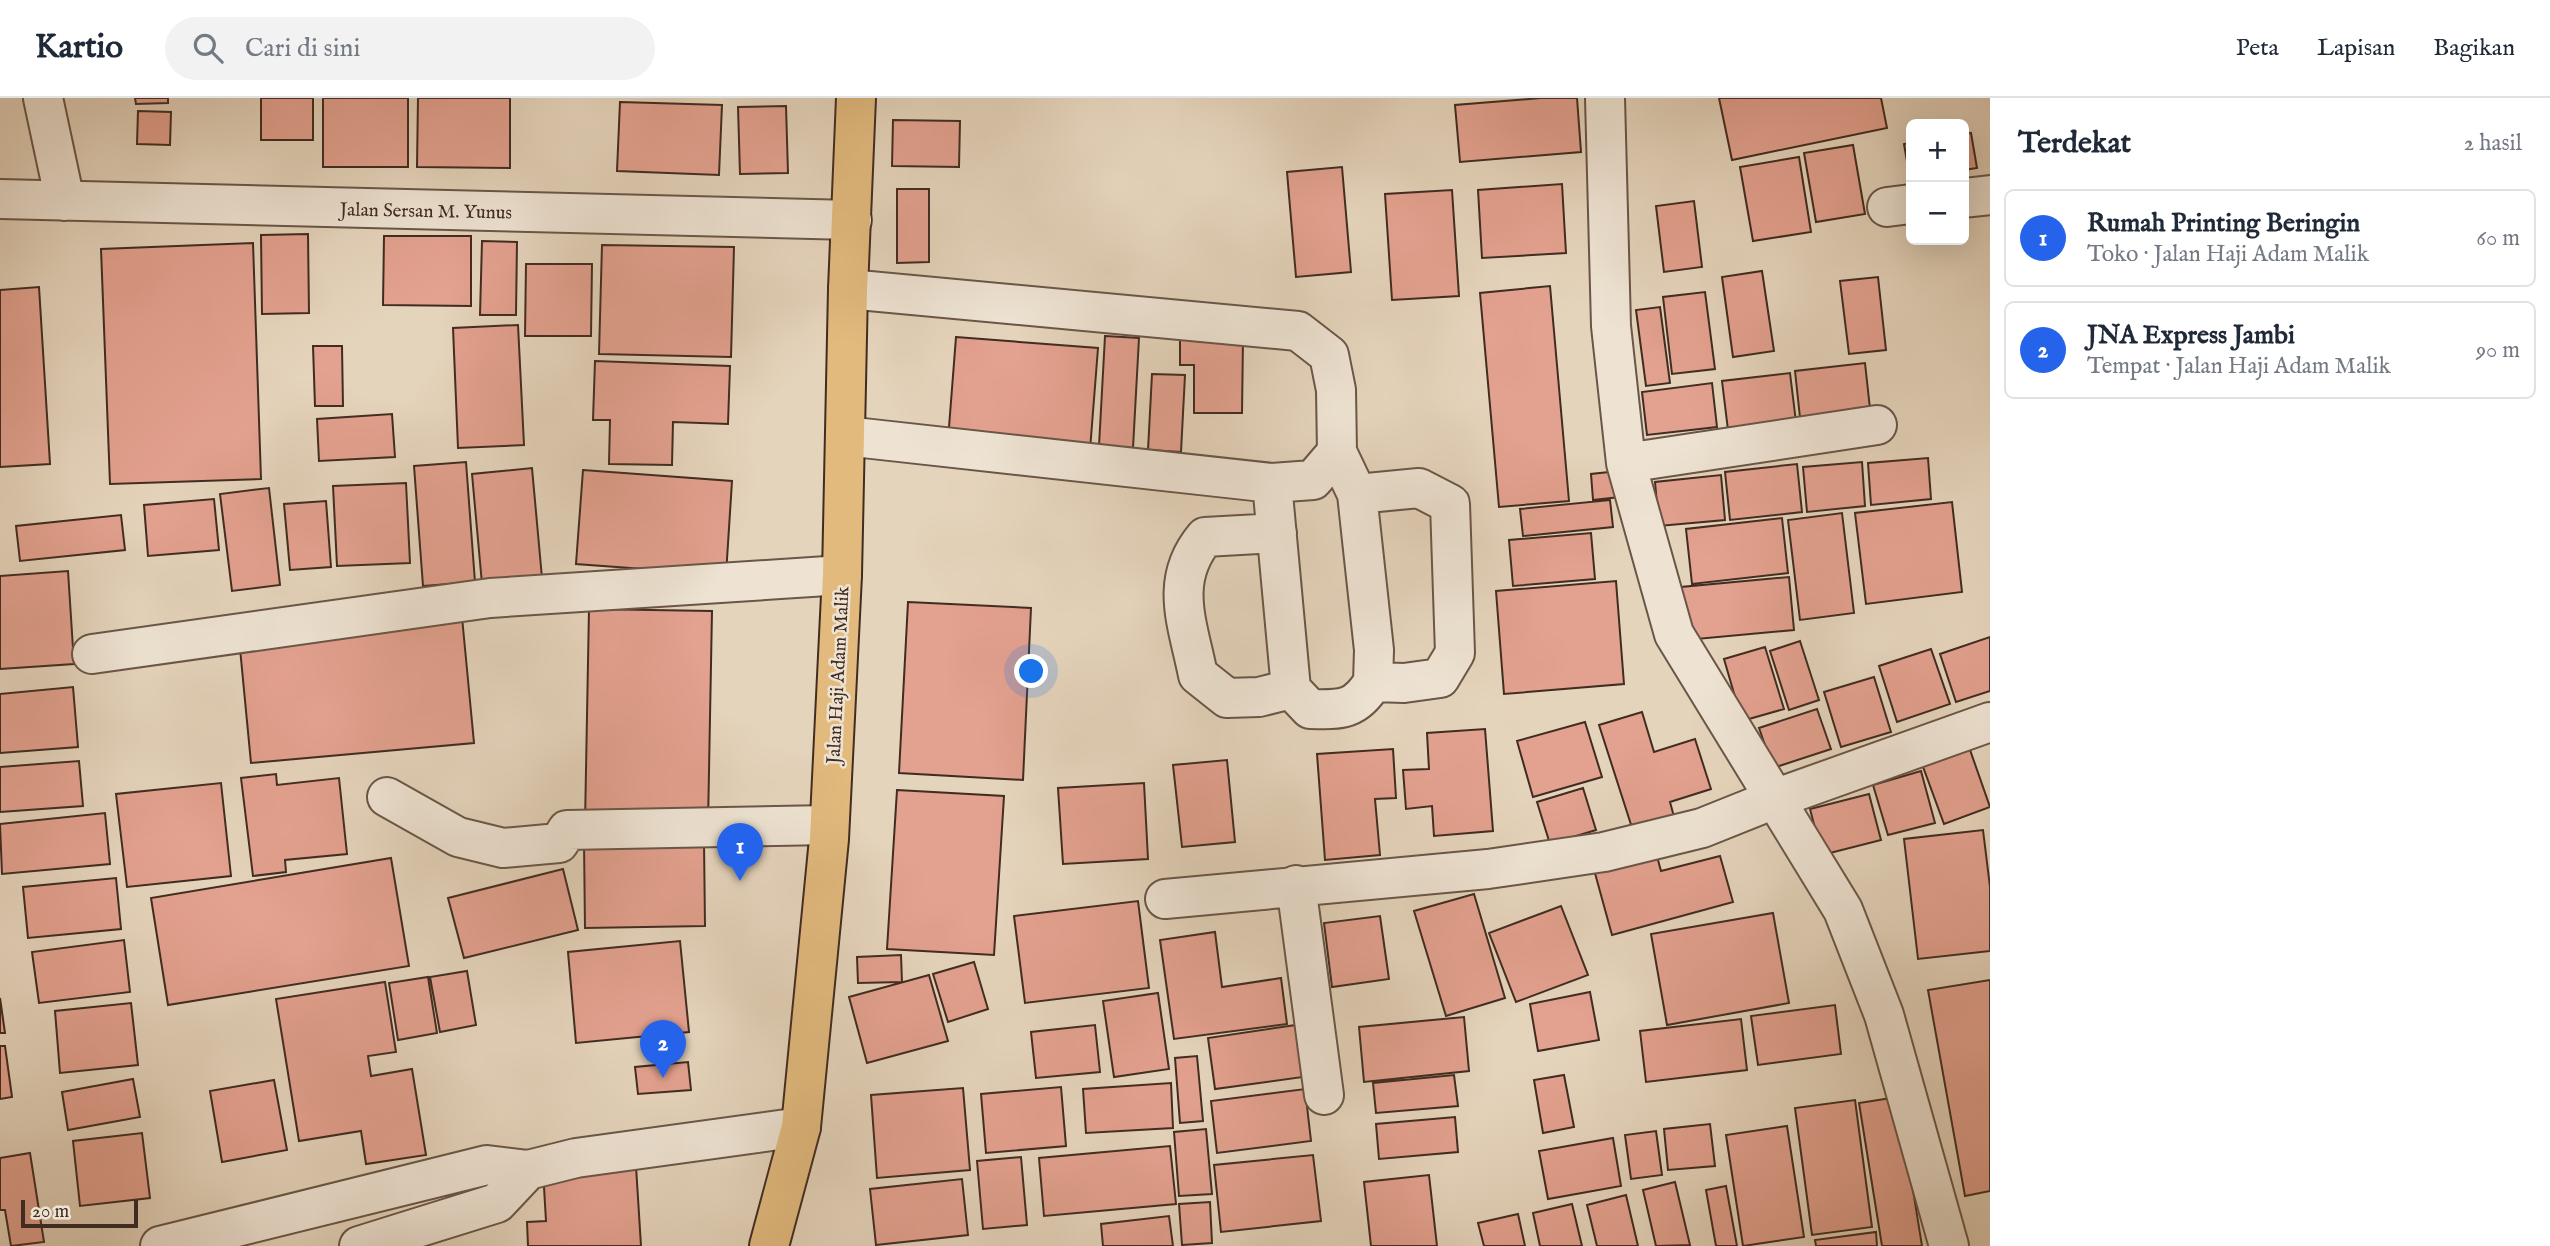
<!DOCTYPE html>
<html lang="id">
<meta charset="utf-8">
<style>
body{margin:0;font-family:"IM FELL English",serif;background:#f2f2f3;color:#1f2937}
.controls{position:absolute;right:21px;top:21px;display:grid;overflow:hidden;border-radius:10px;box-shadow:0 7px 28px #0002}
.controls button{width:63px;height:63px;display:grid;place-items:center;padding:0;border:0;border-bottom:2px solid #e0e1e3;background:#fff;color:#1f2937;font:35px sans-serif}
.scale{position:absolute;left:21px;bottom:18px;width:117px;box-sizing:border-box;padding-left:7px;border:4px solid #412c21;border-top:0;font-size:19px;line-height:24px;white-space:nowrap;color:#412c21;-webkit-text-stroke:5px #eee3d3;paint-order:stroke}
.you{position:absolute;left:1032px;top:574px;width:24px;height:24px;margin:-18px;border:5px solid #fff;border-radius:50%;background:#1a73e8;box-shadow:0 0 0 10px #1a73e833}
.badge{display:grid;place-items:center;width:46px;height:46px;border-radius:50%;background:#2563eb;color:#fff;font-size:23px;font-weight:700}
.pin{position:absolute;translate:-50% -58px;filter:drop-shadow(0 2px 4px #0008)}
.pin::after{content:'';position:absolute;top:37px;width:24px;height:21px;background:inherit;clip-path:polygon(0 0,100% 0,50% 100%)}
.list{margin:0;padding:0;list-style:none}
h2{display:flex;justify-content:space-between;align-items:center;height:91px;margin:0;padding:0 28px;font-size:30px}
h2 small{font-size:23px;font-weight:400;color:#747a83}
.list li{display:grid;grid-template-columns:46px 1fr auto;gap:21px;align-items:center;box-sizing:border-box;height:98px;margin:0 14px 14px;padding:0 14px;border:2px solid #e0e1e3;border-radius:10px}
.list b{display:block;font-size:26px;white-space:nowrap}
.list p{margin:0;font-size:23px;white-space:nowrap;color:#747a83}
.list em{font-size:23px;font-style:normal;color:#747a83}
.icon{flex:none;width:38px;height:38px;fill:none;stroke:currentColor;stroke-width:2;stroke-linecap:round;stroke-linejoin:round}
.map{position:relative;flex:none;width:1990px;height:1148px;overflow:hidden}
header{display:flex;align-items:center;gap:42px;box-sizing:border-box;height:98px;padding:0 35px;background:#fff;border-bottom:2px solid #e0e1e3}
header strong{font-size:33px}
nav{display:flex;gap:38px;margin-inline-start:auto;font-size:24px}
.search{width:490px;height:63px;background:#f2f2f3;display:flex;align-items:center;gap:18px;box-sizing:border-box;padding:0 24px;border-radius:38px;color:#747a83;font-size:26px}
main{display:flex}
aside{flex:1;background:#fff}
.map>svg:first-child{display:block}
</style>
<header>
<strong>Kartio</strong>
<div class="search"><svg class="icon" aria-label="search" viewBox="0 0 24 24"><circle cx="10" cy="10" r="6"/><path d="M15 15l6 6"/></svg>Cari di sini</div>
<nav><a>Peta</a><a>Lapisan</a><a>Bagikan</a></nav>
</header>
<main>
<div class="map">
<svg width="1990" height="1148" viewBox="0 0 1990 1148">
<rect width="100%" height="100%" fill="#e5d4bc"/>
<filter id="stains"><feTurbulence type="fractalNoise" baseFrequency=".00286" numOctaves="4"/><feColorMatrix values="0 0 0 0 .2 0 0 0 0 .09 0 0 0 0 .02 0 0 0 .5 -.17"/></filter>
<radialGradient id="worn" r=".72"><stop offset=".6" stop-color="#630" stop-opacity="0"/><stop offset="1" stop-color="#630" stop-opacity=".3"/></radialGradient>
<!-- building -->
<path fill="#e3a18f" stroke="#412c21" stroke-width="2" d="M 135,0 L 168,0 L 168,5 L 136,6 Z
M 261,0 L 313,0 L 313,42 L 261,42 Z
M 323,0 L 408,0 L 408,69 L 323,69 Z
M 418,0 L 510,0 L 510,70 L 417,69 Z
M 1541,0 L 1577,0 L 1581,54 L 1460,64 L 1455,7 Z
M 1719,0 L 1881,0 L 1887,30 L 1732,62 Z
M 620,4 L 722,7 L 719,77 L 617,73 Z
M 786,8 L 788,75 L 740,76 L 738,9 Z
M 138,13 L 171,14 L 170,47 L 137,46 Z
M 893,22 L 960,23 L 959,69 L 892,68 Z
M 1971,35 L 1977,70 L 1964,72 L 1964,36 Z
M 1911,45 L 1911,81 L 1910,81 L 1904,46 Z
M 1853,47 L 1865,116 L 1816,124 L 1804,55 Z
M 1799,59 L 1811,134 L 1753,143 L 1740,69 Z
M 1342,69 L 1351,174 L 1296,179 L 1287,74 Z
M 1562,86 L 1566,155 L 1482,160 L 1478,92 Z
M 897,91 L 929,91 L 929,164 L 897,165 Z
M 1452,92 L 1459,198 L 1392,202 L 1385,96 Z
M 1694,103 L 1702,169 L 1664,174 L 1656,108 Z
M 308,136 L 309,215 L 262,216 L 261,137 Z
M 384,138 L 471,138 L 471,208 L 383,207 Z
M 482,143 L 517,144 L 516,217 L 480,217 Z
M 253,145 L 261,381 L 110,386 L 101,151 Z
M 602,147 L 734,149 L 731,259 L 599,256 Z
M 526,166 L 592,166 L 591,238 L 525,238 Z
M 1762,173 L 1774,253 L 1733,259 L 1722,179 Z
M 1878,179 L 1886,252 L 1849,256 L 1840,183 Z
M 1550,188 L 1569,403 L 1499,409 L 1480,195 Z
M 39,189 L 50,366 L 0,369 L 0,192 Z
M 1705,194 L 1715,271 L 1672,276 L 1663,199 Z
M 1660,209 L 1670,285 L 1646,288 L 1636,212 Z
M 518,227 L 524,347 L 458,350 L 453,230 Z
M 1105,238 L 1139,240 L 1133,350 L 1099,348 Z
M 956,239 L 1098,250 L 1090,352 L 948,342 Z
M 1180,241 L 1243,241 L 1242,315 L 1194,315 L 1194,267 L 1180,267 Z
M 313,248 L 342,248 L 343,308 L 315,308 Z
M 595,263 L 730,268 L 728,326 L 673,324 L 672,367 L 609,366 L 610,322 L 593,322 Z
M 1865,265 L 1871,320 L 1801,329 L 1795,273 Z
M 1790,275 L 1796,324 L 1728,332 L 1722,283 Z
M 1152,276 L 1185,277 L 1181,354 L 1148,352 Z
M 1712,285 L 1717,329 L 1647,337 L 1642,294 Z
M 392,316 L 395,359 L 319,363 L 317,321 Z
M 1928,360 L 1931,401 L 1871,407 L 1868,365 Z
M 466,364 L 475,484 L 423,488 L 414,368 Z
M 1862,364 L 1865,408 L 1807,414 L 1803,369 Z
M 1797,366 L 1802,414 L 1730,422 L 1725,374 Z
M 532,370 L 542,480 L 482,486 L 472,376 Z
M 583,372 L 732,383 L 726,477 L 576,466 Z
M 1618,373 L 1620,399 L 1593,402 L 1591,376 Z
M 1721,377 L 1725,422 L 1659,428 L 1655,384 Z
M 406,385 L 410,465 L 337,468 L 333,388 Z
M 269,390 L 280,487 L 232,493 L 220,396 Z
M 214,401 L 219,452 L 148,458 L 144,407 Z
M 1610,402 L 1613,429 L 1523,438 L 1520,411 Z
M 326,403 L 331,469 L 290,472 L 284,406 Z
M 1952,404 L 1962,494 L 1866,506 L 1855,415 Z
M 1842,415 L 1854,515 L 1800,522 L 1788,422 Z
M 121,417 L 125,452 L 20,463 L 16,428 Z
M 1782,420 L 1788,475 L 1692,486 L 1686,431 Z
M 1591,435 L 1595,481 L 1513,488 L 1509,442 Z
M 68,473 L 74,566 L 0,571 L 0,478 Z
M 1789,479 L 1794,532 L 1686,542 L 1681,489 Z
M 1616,483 L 1624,586 L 1504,596 L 1496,493 Z
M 908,504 L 1031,510 L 1023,682 L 899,675 Z
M 589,511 L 712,513 L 708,727 L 585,725 Z
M 462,519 L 474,645 L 251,665 L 239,540 Z
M 1990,539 L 1990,593 L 1956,604 L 1940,556 Z
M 1800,543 L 1819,602 L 1789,612 L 1770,553 Z
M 1765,549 L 1784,611 L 1742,623 L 1724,561 Z
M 1931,551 L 1950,606 L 1897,624 L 1879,568 Z
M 1874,579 L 1891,634 L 1841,649 L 1824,594 Z
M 73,589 L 78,649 L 0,655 L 0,596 Z
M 1817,611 L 1831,651 L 1773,670 L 1759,630 Z
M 1642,614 L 1654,654 L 1695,641 L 1711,691 L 1670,704 L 1676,726 L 1635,739 L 1599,627 Z
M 1585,624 L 1602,679 L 1533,699 L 1517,643 Z
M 1485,631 L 1493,733 L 1434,738 L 1432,708 L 1406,711 L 1403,672 L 1429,671 L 1427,635 Z
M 1969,649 L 1990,709 L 1944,726 L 1922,666 Z
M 1393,651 L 1396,700 L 1375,701 L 1380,757 L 1325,762 L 1317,656 Z
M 1227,662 L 1235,744 L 1182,749 L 1173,667 Z
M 79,663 L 83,708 L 0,714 L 0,669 Z
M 1921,673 L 1935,725 L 1888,737 L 1873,687 Z
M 276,676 L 277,687 L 339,680 L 347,756 L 285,762 L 286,774 L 253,778 L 241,680 Z
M 221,685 L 231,778 L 127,789 L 116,696 Z
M 1144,685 L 1148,761 L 1063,766 L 1058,690 Z
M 1583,690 L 1596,732 L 1550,746 L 1537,704 Z
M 897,692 L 1004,698 L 994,857 L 887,851 Z
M 1869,696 L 1881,742 L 1822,757 L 1810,711 Z
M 105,715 L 110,766 L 2,776 L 0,726 Z
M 1983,732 L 1990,789 L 1990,853 L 1918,861 L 1904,741 Z
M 704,743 L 705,828 L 585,830 L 584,744 Z
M 1655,751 L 1661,773 L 1720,758 L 1733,804 L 1612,837 L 1593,768 Z
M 391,760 L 409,868 L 168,907 L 151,800 Z
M 563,771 L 578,832 L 464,860 L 448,800 Z
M 116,780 L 121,831 L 28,840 L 23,789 Z
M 1474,796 L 1505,900 L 1446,918 L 1414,813 Z
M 1138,803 L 1149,890 L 1025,905 L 1014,818 Z
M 1561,808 L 1588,877 L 1516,904 L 1489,835 Z
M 1773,815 L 1789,905 L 1667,927 L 1651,836 Z
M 1380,818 L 1389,881 L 1332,889 L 1324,825 Z
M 1215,834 L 1222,889 L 1281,880 L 1287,926 L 1174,941 L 1160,842 Z
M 124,842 L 130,894 L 39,905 L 32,854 Z
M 680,843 L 689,934 L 576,945 L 568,854 Z
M 901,857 L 902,884 L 858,885 L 857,859 Z
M 974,864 L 988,911 L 948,924 L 933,876 Z
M 467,873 L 476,927 L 440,934 L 430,879 Z
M 929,877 L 948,943 L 867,965 L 849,899 Z
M 428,879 L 437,935 L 398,942 L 389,885 Z
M 1990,882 L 1990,1093 L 1965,1098 L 1928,892 Z
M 385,884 L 396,954 L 368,958 L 371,978 L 412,971 L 426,1057 L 366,1066 L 361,1033 L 299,1043 L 276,901 Z
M 1590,894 L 1599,942 L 1538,953 L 1530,906 Z
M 1158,895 L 1169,971 L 1114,979 L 1103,903 Z
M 0,900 L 5,935 L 0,935 Z
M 131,905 L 138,967 L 60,975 L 55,913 Z
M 1835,907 L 1841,956 L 1758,967 L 1751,918 Z
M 1464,919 L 1469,973 L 1364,984 L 1359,929 Z
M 1741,921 L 1747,972 L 1646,984 L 1640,933 Z
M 1095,927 L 1100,974 L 1036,980 L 1031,934 Z
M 1296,927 L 1303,979 L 1215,991 L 1208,940 Z
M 0,948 L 5,948 L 12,999 L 0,1001 Z
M 1197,958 L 1203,1023 L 1180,1025 L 1175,960 Z
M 688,964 L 691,992 L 638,996 L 635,969 Z
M 1454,977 L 1458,1008 L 1376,1015 L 1373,985 Z
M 1564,977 L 1574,1029 L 1543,1035 L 1534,982 Z
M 133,981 L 140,1019 L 68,1032 L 62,994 Z
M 274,982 L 287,1052 L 222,1064 L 210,993 Z
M 1171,985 L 1173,1030 L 1086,1035 L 1083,991 Z
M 1061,989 L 1066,1048 L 986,1055 L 981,996 Z
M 963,990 L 970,1072 L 877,1080 L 871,997 Z
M 1305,991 L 1311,1043 L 1217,1055 L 1211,1003 Z
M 1898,999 L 1922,1148 L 1882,1148 L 1859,1005 Z
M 1855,1002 L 1872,1129 L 1812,1137 L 1795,1010 Z
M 1455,1019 L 1458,1054 L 1379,1061 L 1376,1026 Z
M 1710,1026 L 1715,1068 L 1668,1072 L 1664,1031 Z
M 1787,1028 L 1804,1139 L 1743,1148 L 1726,1037 Z
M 1206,1031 L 1212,1096 L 1179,1098 L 1174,1034 Z
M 1656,1033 L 1662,1077 L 1631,1081 L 1625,1037 Z
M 142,1035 L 150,1100 L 80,1108 L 73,1043 Z
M 1613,1040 L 1621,1088 L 1548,1101 L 1539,1053 Z
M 1170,1048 L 1176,1106 L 1044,1118 L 1039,1060 Z
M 30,1055 L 44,1144 L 11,1148 L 5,1112 L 0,1112 L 0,1060 Z
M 1313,1057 L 1321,1123 L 1221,1134 L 1214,1067 Z
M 1021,1059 L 1027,1127 L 983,1131 L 977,1063 Z
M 636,1068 L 641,1148 L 528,1148 L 527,1124 L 546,1123 L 543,1072 Z
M 1429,1077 L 1437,1148 L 1371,1148 L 1364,1084 Z
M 962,1081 L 968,1137 L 876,1147 L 870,1091 Z
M 1675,1084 L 1690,1147 L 1656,1148 L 1643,1092 Z
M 1726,1088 L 1737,1148 L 1716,1148 L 1706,1092 Z
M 1626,1097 L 1638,1148 L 1597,1148 L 1587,1107 Z
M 1210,1104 L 1212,1145 L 1182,1147 L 1179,1106 Z
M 1572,1106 L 1582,1148 L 1540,1148 L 1533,1115 Z
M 1518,1116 L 1525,1148 L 1484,1148 L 1478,1125 Z
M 1169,1118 L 1173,1148 L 1103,1148 L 1101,1126 Z
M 1876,1134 L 1877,1148 L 1816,1148 L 1815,1142 Z"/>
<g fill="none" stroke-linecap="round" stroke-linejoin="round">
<defs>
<path id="minor" d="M 43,0 L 65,103
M 1605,0 L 1611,228 L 1626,365 L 1674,536 L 1843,812 L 1884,917 L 1949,1148
M 1964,100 L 1990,97
M 0,101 L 852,122
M 1887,109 L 1911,106
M 845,338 L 1272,385 L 1313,382 L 1337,354 L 1336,292 L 1329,257 L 1298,233 L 848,191
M 1337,354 L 1357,396 L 1374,552 L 1373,584 L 1404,585 L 1440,580 L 1455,555 L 1450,406 L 1419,390 L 1357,396
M 1626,365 L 1877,327
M 1272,385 L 1291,591 L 1259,599 L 1227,600 L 1198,577 C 1188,526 1168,483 1205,439 L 1277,435
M 92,556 L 490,500 L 842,477
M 1291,591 L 1310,611 C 1342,612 1356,612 1373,584
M 387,699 L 458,739 L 503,750 L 559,745 L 567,732 L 829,727
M 1296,787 L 1324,997
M 1165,801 L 1488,771 L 1604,754 L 1702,730 L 1777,700 L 1990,624
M 160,1148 L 487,1067 L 528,1072 L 576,1060 L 801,1029
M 359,1148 L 497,1105 L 528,1072"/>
<path id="major" d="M 769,1148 L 801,1029 L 829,741 L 842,477 L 848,191 L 856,0"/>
</defs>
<!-- minor casing -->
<use href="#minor" stroke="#6a5648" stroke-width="42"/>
<!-- major casing -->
<use href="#major" stroke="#412c21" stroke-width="42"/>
<!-- minor -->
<use href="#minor" stroke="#eee3d3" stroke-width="38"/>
<!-- major -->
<use href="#major" stroke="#e2ba7e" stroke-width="38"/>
</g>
<g text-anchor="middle" stroke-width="5" stroke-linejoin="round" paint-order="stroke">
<!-- street labels -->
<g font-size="19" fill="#412c21" stroke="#eee3d3">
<text transform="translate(426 112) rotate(1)" y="7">Jalan Sersan M. Yunus</text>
<text transform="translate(837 577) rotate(-87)" y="7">Jalan Haji Adam Malik</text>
</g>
</g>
<rect width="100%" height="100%" filter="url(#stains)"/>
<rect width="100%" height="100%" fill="url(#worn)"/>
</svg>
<div class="controls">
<button>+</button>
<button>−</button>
</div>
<div class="scale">20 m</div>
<div class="you"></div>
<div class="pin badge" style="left:740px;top:783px">1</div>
<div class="pin badge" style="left:663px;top:980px">2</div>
</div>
<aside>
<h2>Terdekat<small>2 hasil</small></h2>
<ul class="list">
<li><span class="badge">1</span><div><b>Rumah Printing Beringin</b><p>Toko · Jalan Haji Adam Malik</p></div><em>60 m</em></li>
<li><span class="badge">2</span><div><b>JNA Express Jambi</b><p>Tempat · Jalan Haji Adam Malik</p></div><em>90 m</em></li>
</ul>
</aside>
</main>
